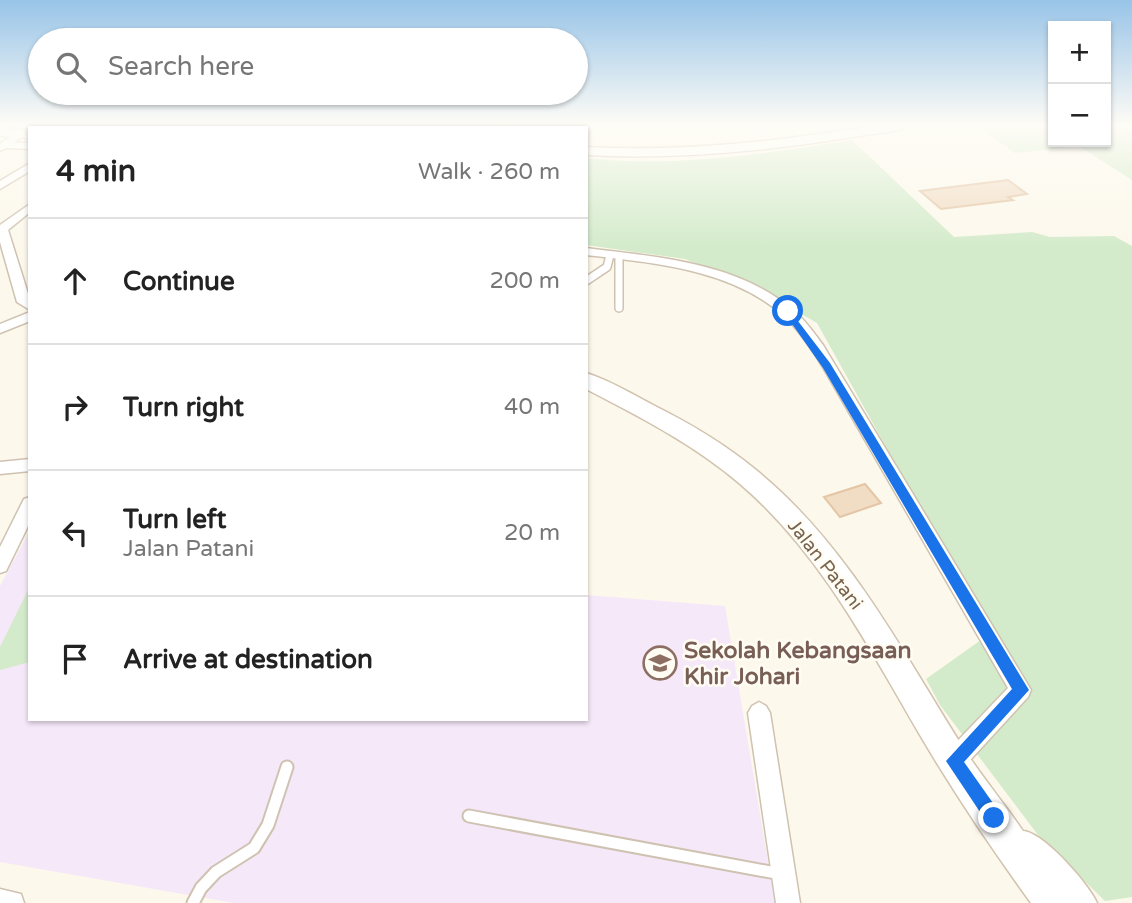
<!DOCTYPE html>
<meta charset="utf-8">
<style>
body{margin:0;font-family:"Varela Round",sans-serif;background:#f6f6f6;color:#222}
.controls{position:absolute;right:21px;top:21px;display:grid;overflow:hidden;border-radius:0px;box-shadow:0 2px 5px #0004}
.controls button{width:63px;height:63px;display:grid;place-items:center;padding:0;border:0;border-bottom:2px solid #e0e0e0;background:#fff;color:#222;font:35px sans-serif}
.stop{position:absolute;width:21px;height:21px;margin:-16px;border:5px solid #1a73e8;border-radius:50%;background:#fff}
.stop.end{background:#1a73e8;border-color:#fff;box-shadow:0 2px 7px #0008}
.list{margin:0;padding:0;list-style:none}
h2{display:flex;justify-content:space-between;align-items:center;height:91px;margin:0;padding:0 28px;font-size:30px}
h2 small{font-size:23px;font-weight:400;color:#767676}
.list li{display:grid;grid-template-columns:46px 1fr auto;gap:21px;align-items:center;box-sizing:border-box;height:126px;padding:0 28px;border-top:2px solid #e0e0e0}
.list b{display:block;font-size:26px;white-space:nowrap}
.list p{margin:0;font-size:23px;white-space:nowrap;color:#767676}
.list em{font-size:23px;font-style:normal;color:#767676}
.icon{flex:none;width:38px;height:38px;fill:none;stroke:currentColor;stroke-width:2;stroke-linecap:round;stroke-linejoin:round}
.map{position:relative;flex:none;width:1132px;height:903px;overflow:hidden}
.search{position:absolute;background:#fff;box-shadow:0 2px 5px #0004;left:28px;top:28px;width:560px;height:77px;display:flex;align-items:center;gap:18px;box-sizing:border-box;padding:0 24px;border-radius:38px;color:#767676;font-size:26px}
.panel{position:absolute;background:#fff;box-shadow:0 2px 5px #0004;left:28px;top:126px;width:560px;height:595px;border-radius:0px}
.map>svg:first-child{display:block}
</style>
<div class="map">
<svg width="1132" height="903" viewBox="0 0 1132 903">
<rect width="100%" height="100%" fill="#fcf8ec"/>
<!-- education -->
<path fill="#f5e8f9" d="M 30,530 L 30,719 L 586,719 L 586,595 L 725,606 L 775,903 L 234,903 L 0,862 L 0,586 Z"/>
<!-- green -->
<path fill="#d3ebca" d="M 975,124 L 1053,124 L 1053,142 L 1106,142 L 1106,124 L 1132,124 L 1132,180 L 1079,146 L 1015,153 Z
M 852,140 L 954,237 L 1032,232 L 1050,237 L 1114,236 L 1132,246 L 1132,897 L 1105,901 L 1041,839 L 940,705 L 926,679 L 995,630 L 924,515 L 817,323 L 743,281 L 685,259 L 586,245 L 586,158 C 676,168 763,154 852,140 Z
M 30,586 L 30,662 L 0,670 L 0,647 Z"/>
<!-- building -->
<path fill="#f1dcc4" stroke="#e4c5a5" stroke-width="2" d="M 1008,180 L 1027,194 L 1008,197 L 1013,200 L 941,209 L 920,191 Z
M 865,484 L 881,503 L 840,517 L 824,497 Z"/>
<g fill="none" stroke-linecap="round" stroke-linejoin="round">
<defs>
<path id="lane-far1" d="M 619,256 L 619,308
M 586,281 L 607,267 L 610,255"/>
<path id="lane" d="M 469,816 L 781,874
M 193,903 L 201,888 L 216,872 L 254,848 L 268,825 L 287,767"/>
<path id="street" d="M 3,124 L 13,124 L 0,134 L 0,126 Z
M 142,124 L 159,124 L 160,125 L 159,128 L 150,128 Z
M 168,124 L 223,125 L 227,128 L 172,128 Z
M 282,124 L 292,124 L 288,128 L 279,128 Z
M 382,124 L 390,124 L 390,128 L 380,128 Z
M 518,124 L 528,124 L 524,128 L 515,128 Z
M 18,131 L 26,133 L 14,143 L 30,143 L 30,149 L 6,148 L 0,151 L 0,144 Z
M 30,163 L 30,171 L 0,189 L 0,181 Z
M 30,204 L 30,212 L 8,230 L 30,300 L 30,310 L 17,302 L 0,242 L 0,225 Z
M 586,248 C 656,257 740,262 795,312 C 806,321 814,333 823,345 L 1031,690 L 1028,697 L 962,769 L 954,772 L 946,769 L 943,761 L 946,753 L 1008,688 L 824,369 C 813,351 801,332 785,317 C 733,269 654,263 586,255 Z
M 30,312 L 30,321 L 0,333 L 0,324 Z
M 30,459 L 30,471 L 0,474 L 0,462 Z
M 30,497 L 30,522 L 6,571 L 0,573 L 0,547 L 24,499 Z
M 759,702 L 766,706 L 770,713 L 800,903 L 776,903 L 748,713 L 752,706 Z
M 0,889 L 21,894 L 24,903 L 0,903 Z"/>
<path id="secondary" d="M 433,124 L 446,124 L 444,128 L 431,128 Z
M 454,124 L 470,124 L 475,128 L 458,128 Z
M 883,124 L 911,124 C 900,133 874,133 859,136 C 768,151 678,160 586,155 L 586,147 C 687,152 784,141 883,124 Z
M 0,128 L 30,130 L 30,138 L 0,136 Z
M 586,373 C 609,380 632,394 653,405 C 689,423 725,444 756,470 C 847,544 902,651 964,749 C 982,777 1004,803 1023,831 C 1043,832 1089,884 1097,903 L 1031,903 C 992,849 954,793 920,735 C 868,646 819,551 739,483 C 693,444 640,417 586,389 Z"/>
</defs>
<!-- lane-far1 casing -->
<use href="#lane-far1" stroke="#cfc2b1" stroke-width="10"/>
<!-- lane casing -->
<use href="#lane" stroke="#cfc2b1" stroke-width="15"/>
<!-- street casing -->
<use href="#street" stroke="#cfc2b1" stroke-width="3"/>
<!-- secondary casing -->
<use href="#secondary" stroke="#d2c3af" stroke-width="3"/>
<!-- lane-far1 -->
<use href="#lane-far1" stroke="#fff" stroke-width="7"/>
<!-- lane -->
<use href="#lane" stroke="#fff" stroke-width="11"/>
<!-- street -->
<use href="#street" fill="#fff" fill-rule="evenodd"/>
<!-- secondary -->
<use href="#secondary" fill="#fff" fill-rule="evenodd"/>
</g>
<!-- sky -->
<linearGradient id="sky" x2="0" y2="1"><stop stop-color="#98c4e8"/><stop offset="0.5" stop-color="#fefcf6"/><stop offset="1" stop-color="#fefcf6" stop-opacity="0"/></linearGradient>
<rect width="1132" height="250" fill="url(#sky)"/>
<!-- route -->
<path fill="#1a73e8" d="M 788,308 L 830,363 L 1029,690 L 964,762 L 1000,813 L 1003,818 L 1000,824 L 994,827 L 988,824 L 946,761 L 1012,689 L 823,368 L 783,311 Z"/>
<!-- icons -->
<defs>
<symbol id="school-ring" viewBox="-11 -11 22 22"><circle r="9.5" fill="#fffcf3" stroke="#8d6e63" stroke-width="1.5"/><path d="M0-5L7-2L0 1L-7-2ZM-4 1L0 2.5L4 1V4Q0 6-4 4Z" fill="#8d6e63"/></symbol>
</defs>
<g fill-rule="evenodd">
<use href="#school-ring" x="641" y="644" width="38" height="38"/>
</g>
<g text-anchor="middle" stroke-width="5" stroke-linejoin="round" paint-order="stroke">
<!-- street labels -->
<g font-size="19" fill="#78634e" stroke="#fffcf3">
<text transform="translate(826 564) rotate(52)" y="7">Jalan Patani</text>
</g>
<!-- near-education labels -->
<g font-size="23" font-weight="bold" fill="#785e54" stroke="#fffcf3" text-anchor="start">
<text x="684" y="658">Sekolah Kebangsaan<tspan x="684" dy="26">Khir Johari</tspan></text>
</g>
</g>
</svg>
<div class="controls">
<button>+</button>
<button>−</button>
</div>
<div class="stop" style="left:788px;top:311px"></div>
<div class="stop end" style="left:994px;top:818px"></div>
<div class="search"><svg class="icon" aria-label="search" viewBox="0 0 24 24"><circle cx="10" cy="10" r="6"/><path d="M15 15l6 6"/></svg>Search here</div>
<section class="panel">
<h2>4 min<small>Walk · 260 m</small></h2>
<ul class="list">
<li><svg class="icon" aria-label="ahead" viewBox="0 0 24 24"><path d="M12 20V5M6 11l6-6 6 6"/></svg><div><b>Continue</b></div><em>200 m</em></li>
<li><svg class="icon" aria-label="right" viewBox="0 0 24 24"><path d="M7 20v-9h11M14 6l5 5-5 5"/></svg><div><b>Turn right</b></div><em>40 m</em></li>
<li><svg class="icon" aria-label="left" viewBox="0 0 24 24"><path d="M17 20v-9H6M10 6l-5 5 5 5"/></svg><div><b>Turn left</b><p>Jalan Patani</p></div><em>20 m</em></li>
<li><svg class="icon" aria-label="arrive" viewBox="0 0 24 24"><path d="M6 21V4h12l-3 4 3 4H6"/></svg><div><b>Arrive at destination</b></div></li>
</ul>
</section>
</div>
